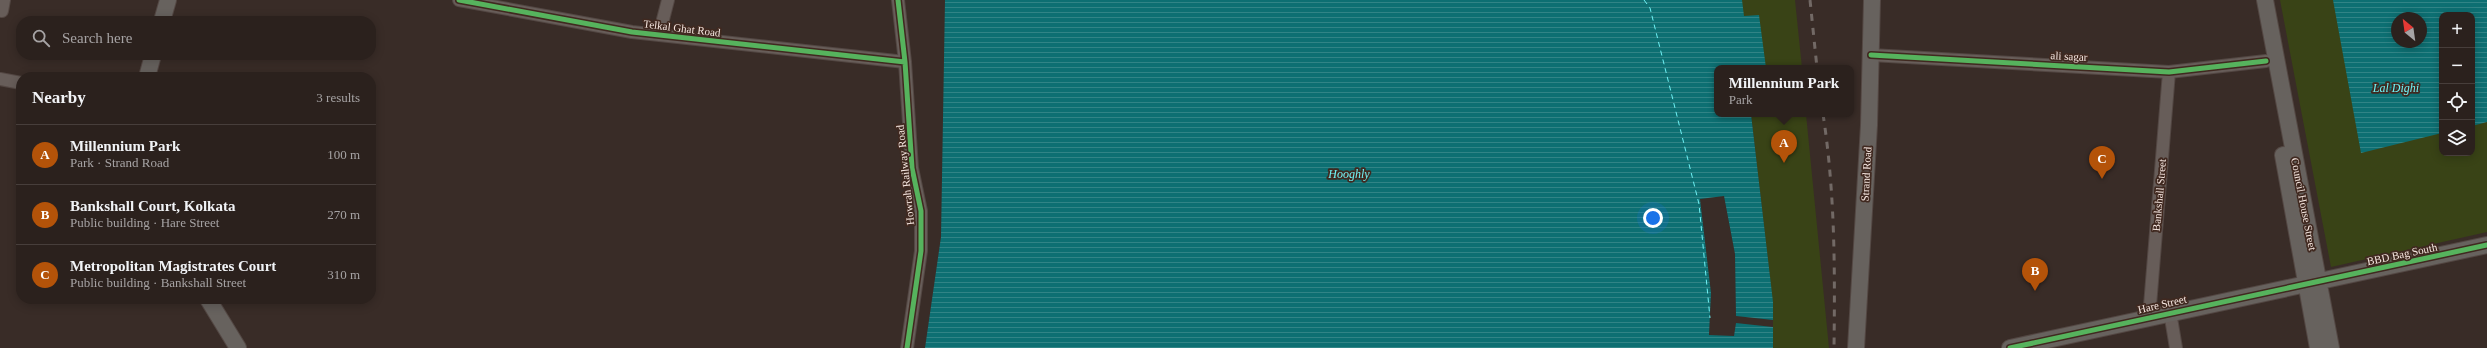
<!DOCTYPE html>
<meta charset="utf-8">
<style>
body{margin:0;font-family:"Times New Roman",serif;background:#372e2a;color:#f1f3f6}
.controls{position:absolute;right:12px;top:12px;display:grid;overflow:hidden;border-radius:8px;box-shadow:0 2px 10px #0003}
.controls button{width:36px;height:36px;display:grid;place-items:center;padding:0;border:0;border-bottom:1px solid #473e3b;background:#2b211d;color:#f1f3f6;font:20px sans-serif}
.compass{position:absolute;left:2391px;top:12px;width:36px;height:36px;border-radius:50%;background:#2b211d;box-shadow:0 2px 10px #0003;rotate:331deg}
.you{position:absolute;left:1653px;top:218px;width:14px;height:14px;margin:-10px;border:3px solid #fff;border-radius:50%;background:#1a73e8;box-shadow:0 0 0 6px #1a73e833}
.badge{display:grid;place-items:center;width:26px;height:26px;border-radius:50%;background:#b45309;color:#fff;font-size:13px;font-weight:700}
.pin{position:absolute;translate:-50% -33px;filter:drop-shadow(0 1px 2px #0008)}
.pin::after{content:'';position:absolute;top:21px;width:14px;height:12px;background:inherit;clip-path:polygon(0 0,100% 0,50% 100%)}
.popup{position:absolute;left:1714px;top:65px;width:140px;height:52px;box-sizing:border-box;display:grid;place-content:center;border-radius:8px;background:#2b211d;filter:drop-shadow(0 1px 3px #0005);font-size:13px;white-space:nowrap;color:#a6a3a4}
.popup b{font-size:15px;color:#f1f3f6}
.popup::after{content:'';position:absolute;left:50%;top:100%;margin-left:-8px;border:8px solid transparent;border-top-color:#2b211d}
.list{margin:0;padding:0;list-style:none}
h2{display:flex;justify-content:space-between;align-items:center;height:52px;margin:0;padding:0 16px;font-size:17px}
h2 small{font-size:13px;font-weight:400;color:#a6a3a4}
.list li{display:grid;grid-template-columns:26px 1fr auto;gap:12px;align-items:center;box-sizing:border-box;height:60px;padding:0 16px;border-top:1px solid #473e3b}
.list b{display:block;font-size:15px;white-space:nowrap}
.list p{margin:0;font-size:13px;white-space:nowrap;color:#a6a3a4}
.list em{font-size:13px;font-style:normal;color:#a6a3a4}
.icon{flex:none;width:22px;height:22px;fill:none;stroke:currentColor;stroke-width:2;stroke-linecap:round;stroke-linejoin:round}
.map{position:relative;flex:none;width:2487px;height:348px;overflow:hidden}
.search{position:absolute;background:#2b211d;box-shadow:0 2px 10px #0003;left:16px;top:16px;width:360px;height:44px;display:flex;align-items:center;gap:10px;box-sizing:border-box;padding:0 14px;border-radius:16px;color:#a6a3a4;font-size:15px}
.panel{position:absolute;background:#2b211d;box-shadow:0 2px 10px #0003;left:16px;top:72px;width:360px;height:232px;border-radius:16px}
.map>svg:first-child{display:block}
</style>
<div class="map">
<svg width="2487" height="348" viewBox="0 0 2487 348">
<defs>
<pattern id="water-rules" width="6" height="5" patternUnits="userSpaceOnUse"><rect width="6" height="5" fill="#0d6f72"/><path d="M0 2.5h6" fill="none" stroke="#318486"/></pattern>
</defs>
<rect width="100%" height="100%" fill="#392c27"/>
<!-- park -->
<path fill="#394316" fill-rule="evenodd" d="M 1736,0 L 1795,0 L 1802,68 L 1745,68 Z
M 2280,0 L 2487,0 L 2487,232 L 2331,267 ZM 2442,15 L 2472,15 L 2472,153 L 2442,153 ZM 2397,18 L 2421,18 L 2421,42 L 2397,42 Z
M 1751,114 L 1806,114 L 1829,348 L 1772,348 L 1770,278 Z"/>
<!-- water -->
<path fill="url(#water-rules)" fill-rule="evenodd" d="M 945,0 L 1742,0 L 1744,16 L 1759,15 L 1766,68 L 1717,68 L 1717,114 L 1751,114 L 1773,302 L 1773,348 L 925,348 L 941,237 Z
M 2333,0 L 2487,0 L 2487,122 L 2472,126 L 2472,15 L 2442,15 L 2442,133 L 2361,153 ZM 2397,18 L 2421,18 L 2421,42 L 2397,42 Z"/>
<!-- pier -->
<path fill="#392c27" d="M 1724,196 L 1735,254 L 1736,316 L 1773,320 L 1773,327 L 1736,323 L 1734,336 L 1709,335 L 1711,293 L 1700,199 Z"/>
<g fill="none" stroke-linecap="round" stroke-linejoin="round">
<!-- ferry -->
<path stroke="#6ff3f6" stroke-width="1" stroke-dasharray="5 4" stroke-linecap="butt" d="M 1644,0 L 1650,8 L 1699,204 L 1710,318"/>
<defs>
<path id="street" d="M 459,0 L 632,32 L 905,62
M 898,0 L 905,62 L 912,168 L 921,211 L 921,251 L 907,348
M 2,11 L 4,0
M 659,35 L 668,0
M 1871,55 L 2169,72 L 2266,61
M 0,79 L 21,83
M 2170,312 L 2176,348
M 2149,318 L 2169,72"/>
<path id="secondary" d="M 2265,0 L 2331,348
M 162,21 L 168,0
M 147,77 L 153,55
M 2283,155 L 2318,348
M 208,299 L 238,348
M 1856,348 L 1869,125 L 1872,0
M 2010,348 L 2487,245"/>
</defs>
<!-- street casing -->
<use href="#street" stroke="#534743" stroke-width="14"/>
<!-- secondary casing -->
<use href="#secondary" stroke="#534743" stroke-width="18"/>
<!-- street -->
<use href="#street" stroke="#675d59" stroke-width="12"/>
<!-- secondary -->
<use href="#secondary" stroke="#67625e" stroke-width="16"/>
<!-- rail -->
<path stroke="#726965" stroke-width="3" stroke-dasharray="7 7" stroke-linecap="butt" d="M 1810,0 L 1817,68
M 1823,114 C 1835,192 1835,269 1834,348"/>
<defs>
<path id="cycleway" d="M 459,0 L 632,32 L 905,62
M 898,0 L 905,62 L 912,168 L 921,211 L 921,251 L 907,348
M 1871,55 L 2169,72 L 2266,61
M 2010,348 L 2487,245"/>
</defs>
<!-- cycleway casing -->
<use href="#cycleway" stroke="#402920" stroke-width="8"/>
<!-- cycleway -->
<use href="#cycleway" stroke="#56b35d" stroke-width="5"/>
</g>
<g text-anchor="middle" stroke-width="3.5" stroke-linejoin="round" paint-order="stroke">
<!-- street labels -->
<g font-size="11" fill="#f6e7e1" stroke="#402920">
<text transform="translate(682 28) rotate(7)" y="4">Telkal Ghat Road</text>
<text transform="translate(2069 56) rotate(3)" y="4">ali sagar</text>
<text transform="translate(1866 174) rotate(-87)" y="4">Strand Road</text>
<text transform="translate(905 175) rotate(-96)" y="4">Howrah Railway Road</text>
<text transform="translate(2159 195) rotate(-85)" y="4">Bankshall Street</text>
<text transform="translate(2304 204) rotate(79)" y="4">Council House Street</text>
<text transform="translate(2402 254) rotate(-12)" y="4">BBD Bag South</text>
<text transform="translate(2162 304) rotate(-13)" y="4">Hare Street</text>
</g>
<!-- water labels -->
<g font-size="12" font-style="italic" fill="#6ff3f6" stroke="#402920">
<text x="2396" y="92">Lal Dighi</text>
<text x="1349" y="178">Hooghly</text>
</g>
</g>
</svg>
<div class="controls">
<button>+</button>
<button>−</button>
<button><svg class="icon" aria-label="locate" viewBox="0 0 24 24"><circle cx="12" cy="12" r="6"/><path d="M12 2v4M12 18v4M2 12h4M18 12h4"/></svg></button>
<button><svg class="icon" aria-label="layers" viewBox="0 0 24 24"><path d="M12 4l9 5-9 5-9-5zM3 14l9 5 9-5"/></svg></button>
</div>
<svg class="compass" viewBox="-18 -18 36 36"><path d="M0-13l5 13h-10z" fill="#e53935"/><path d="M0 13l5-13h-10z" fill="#a6a3a4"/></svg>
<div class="you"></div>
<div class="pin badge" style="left:1784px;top:163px">A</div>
<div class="popup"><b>Millennium Park</b>Park</div>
<div class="pin badge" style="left:2035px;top:291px">B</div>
<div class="pin badge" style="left:2102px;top:179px">C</div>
<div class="search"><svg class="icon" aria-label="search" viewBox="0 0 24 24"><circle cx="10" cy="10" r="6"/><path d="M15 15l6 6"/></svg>Search here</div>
<section class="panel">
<h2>Nearby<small>3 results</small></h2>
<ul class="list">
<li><span class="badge">A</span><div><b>Millennium Park</b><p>Park · Strand Road</p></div><em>100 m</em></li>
<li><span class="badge">B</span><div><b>Bankshall Court, Kolkata</b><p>Public building · Hare Street</p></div><em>270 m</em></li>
<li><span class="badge">C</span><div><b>Metropolitan Magistrates Court</b><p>Public building · Bankshall Street</p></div><em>310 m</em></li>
</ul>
</section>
</div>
